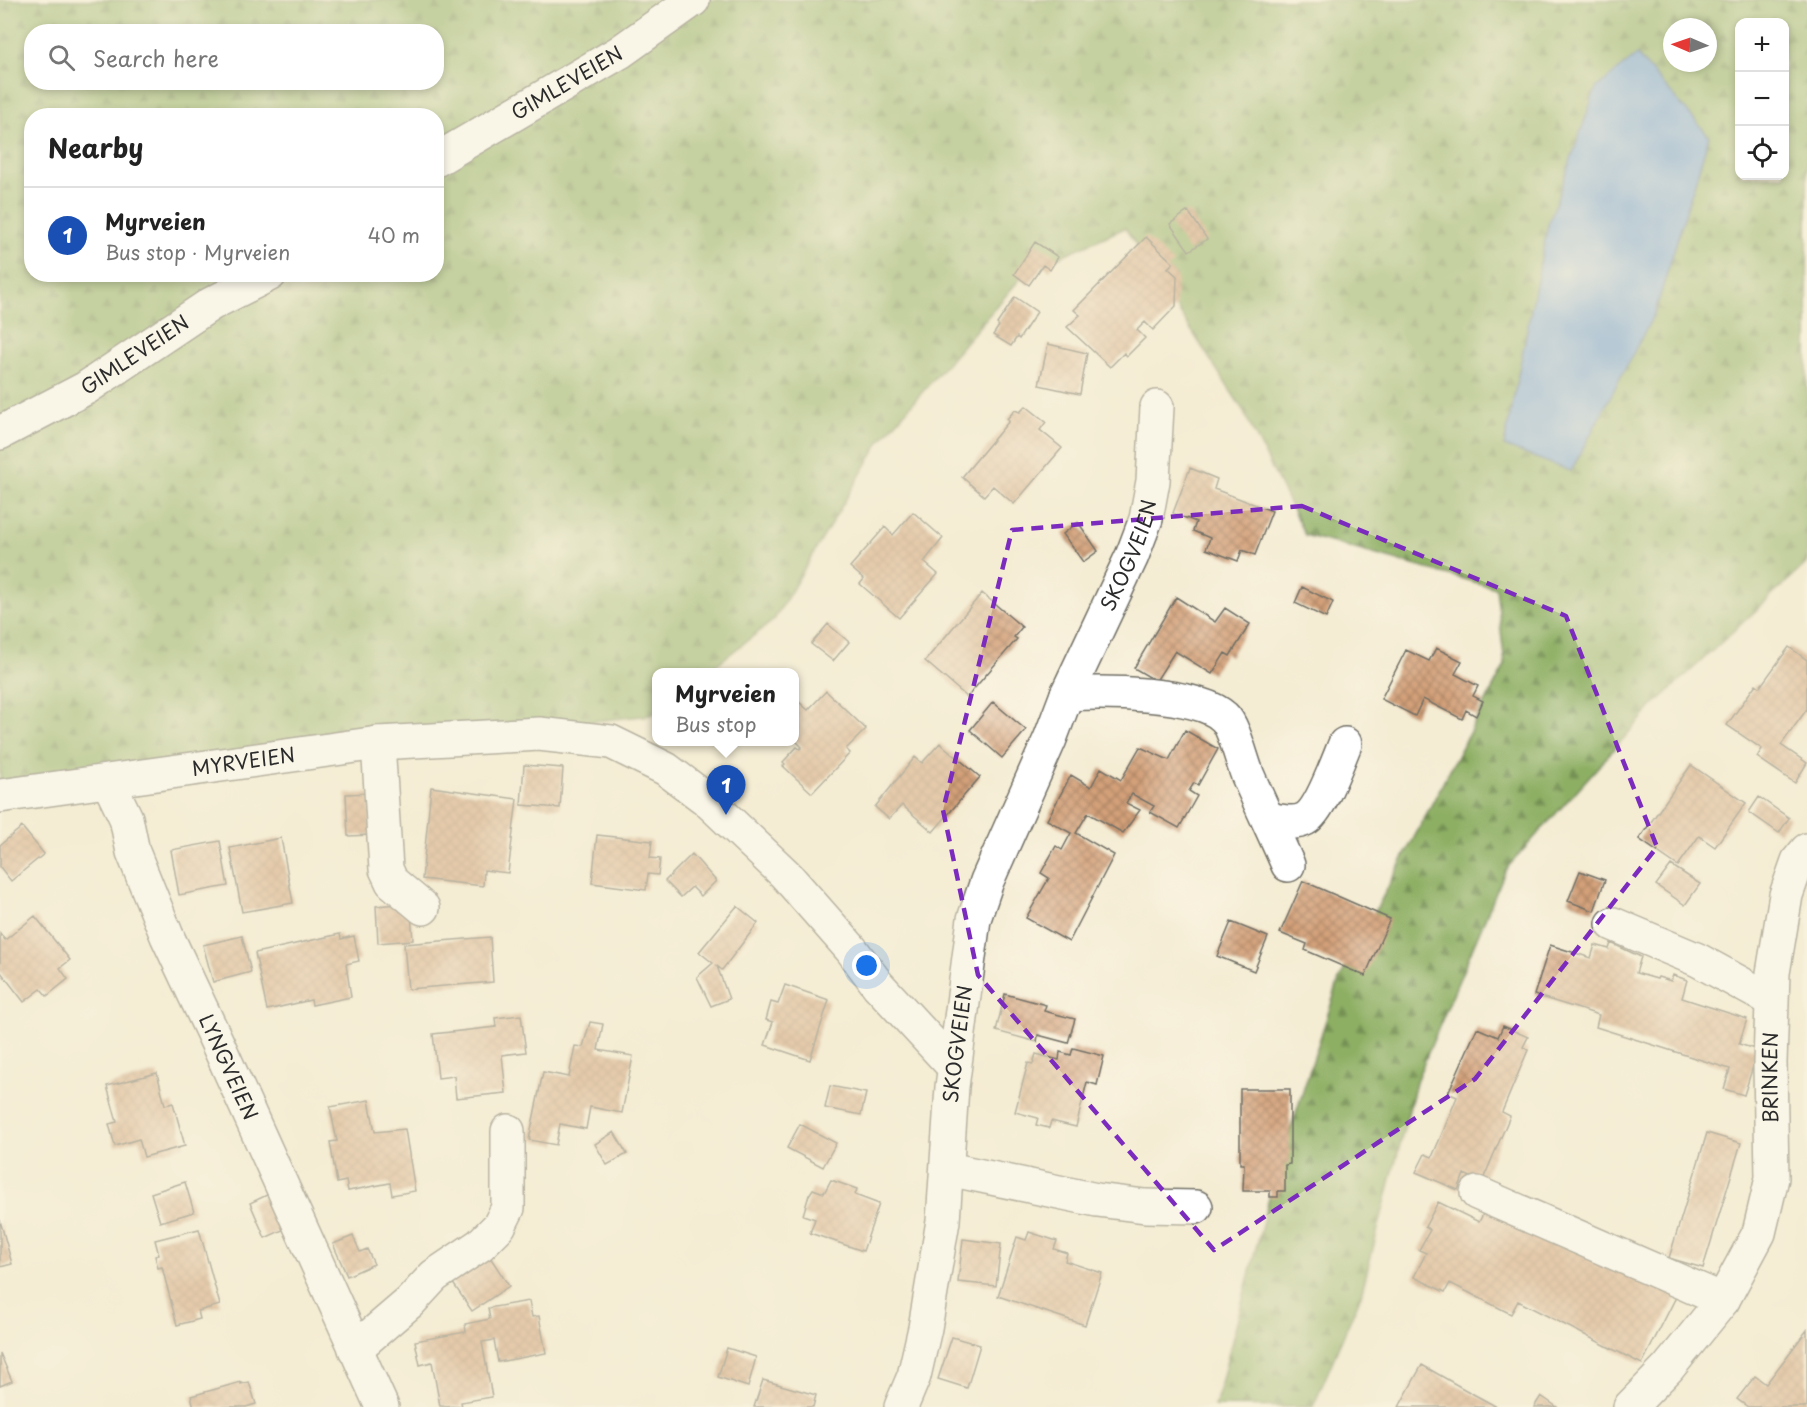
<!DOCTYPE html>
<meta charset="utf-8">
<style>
body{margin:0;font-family:"Playpen Sans",sans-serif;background:#f2f2f2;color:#222}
.controls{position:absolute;right:18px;top:18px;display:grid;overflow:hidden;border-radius:12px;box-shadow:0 3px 9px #0003}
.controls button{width:54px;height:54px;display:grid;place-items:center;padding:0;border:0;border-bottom:2px solid #e0e0e0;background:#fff;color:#222;font:30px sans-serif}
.compass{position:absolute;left:1663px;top:18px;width:54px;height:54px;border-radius:50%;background:#fff;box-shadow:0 3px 9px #0003;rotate:272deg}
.you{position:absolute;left:867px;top:966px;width:21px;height:21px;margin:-15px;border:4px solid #fff;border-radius:50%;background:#1a73e8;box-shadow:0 0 0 9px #1a73e833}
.badge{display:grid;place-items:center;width:39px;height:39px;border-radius:50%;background:#0f766e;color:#fff;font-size:20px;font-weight:700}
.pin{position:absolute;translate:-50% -50px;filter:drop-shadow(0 2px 3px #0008)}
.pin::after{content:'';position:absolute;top:32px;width:21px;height:18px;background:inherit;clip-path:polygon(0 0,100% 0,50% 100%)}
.popup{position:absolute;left:652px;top:668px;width:147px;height:78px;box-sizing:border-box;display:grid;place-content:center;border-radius:12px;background:#fff;filter:drop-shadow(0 2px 4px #0005);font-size:20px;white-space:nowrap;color:#767676}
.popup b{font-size:22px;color:#222}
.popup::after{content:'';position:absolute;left:50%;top:100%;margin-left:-12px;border:12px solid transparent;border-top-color:#fff}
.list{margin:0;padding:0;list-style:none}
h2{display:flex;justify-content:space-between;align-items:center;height:78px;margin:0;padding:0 24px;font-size:26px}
h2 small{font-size:20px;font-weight:400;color:#767676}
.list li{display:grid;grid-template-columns:39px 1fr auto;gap:18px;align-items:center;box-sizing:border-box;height:96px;padding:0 24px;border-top:2px solid #e0e0e0}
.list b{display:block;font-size:22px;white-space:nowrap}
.list p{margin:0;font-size:20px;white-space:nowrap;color:#767676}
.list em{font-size:20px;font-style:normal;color:#767676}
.icon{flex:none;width:33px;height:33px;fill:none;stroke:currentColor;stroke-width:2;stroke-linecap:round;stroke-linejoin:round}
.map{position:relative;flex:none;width:1807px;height:1407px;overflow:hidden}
.search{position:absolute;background:#fff;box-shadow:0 3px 9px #0003;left:24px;top:24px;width:420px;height:66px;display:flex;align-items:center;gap:15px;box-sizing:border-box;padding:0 21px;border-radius:24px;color:#767676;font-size:22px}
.panel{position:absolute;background:#fff;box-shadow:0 3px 9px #0003;left:24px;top:108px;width:420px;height:174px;border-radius:24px}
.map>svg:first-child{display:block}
</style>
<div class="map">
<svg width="1807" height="1407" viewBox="0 0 1807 1407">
<defs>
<pattern id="forest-firs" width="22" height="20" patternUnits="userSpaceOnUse" patternTransform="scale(1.5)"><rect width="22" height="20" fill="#8daf63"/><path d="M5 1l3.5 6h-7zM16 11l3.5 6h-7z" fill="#738f52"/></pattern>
<pattern id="building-cross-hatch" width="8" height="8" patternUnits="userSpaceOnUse" patternTransform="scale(1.5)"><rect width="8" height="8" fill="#d3a079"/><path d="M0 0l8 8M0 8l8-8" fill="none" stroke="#ab8363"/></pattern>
</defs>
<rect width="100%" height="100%" fill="#fcf5e5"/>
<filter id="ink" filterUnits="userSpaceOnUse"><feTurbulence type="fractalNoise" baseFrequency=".0167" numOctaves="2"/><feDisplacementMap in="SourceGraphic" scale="12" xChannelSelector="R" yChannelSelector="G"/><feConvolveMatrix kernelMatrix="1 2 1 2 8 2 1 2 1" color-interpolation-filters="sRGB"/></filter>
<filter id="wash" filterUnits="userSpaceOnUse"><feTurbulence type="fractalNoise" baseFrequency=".008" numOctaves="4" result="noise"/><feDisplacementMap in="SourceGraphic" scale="24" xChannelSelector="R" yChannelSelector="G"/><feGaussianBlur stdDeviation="1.35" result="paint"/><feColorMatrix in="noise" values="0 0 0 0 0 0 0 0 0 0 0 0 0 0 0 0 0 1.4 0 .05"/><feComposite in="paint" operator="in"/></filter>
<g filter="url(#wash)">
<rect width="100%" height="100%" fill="#f4ecd3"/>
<!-- forest -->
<path fill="url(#forest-firs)" stroke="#5c6d47" stroke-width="1.5" fill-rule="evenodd" d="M 0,0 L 1807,0 L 1807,563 L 1652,707 L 1506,869 L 1417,1079 L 1361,1295 L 1313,1407 L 1215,1406 L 1271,1190 L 1339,980 L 1505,665 L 1496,588 L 1305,535 L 1241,407 L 1125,228 L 1027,271 L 881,440 L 774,620 L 707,672 L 657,672 L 657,711 L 652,715 L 429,739 L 0,799 ZM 1740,22 L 1784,22 L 1784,176 L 1740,176 ZM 1672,27 L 1708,27 L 1708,63 L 1672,63 ZM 32,32 L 436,32 L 436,82 L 32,82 ZM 1637,55 L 1709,137 L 1655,312 L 1571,471 L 1504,446 L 1548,225 L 1572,162 ZM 32,116 L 436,116 L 436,274 L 32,274 Z"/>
<!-- water -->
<path fill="#6d9ed7" stroke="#4c6481" stroke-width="1.5" d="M 1637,55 L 1709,136 L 1655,312 L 1571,471 L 1504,446 L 1548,225 L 1596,88 Z"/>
<g id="blocks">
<!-- building -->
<path fill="url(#building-cross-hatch)" d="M 1188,211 L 1207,239 L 1189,251 L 1170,224 Z
M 1146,237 L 1173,263 L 1168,268 L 1177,276 L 1176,306 L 1153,330 L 1145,322 L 1137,330 L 1145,338 L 1127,356 L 1124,353 L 1110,367 L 1067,327 L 1080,315 L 1074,310 Z
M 1035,242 L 1058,257 L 1050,270 L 1043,265 L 1029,285 L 1014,274 Z
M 1015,297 L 1037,312 L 1019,339 L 1017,337 L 1011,346 L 993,335 L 999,326 L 997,324 Z
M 1048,344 L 1087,353 L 1080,394 L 1039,385 Z
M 1026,406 L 1046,422 L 1040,430 L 1062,448 L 1014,504 L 993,486 L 984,496 L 962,477 L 1009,421 L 1007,419 L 1015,410 L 1020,412 Z
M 1190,468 L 1217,479 L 1214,489 L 1272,511 L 1255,555 L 1242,550 L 1238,561 L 1206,549 L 1210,538 L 1193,531 L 1196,522 L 1173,513 Z
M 913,512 L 943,538 L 924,562 L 938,574 L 899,618 L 860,584 L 864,579 L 850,567 L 885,527 L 893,535 Z
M 1078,522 L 1098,551 L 1083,562 L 1063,534 Z
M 1302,587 L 1333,602 L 1326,618 L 1295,603 Z
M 982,593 L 1022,627 L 1014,637 L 1017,639 L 967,697 L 925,661 Z
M 1176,597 L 1215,622 L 1225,608 L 1250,624 L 1230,656 L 1225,653 L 1212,674 L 1175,651 L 1156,681 L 1134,668 Z
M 828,624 L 849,642 L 833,661 L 811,644 Z
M 1789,647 L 1807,660 L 1807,709 L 1781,745 L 1807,763 L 1795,783 L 1757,757 L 1762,749 L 1727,725 L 1756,684 L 1760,687 Z
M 1436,648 L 1462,661 L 1455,674 L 1478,686 L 1473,696 L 1483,701 L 1476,716 L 1466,710 L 1462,719 L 1423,699 L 1415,716 L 1381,699 L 1406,650 L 1429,661 Z
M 826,691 L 866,729 L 846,749 L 850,753 L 812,793 L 783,766 L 785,764 L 783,762 L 797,747 L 800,749 L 802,747 L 795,740 L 795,706 L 799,702 L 808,710 Z
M 993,702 L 1026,730 L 1002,758 L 970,730 Z
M 1185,730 L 1218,749 L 1198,785 L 1194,783 L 1189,791 L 1197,796 L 1179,828 L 1150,812 L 1154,806 L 1132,794 L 1126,803 L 1140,810 L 1123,833 L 1088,813 L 1076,833 L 1114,855 L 1069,942 L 1026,918 L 1049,878 L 1041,873 L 1056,846 L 1062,850 L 1071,833 L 1047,820 L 1071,775 L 1091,787 L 1101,768 L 1121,780 L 1140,747 L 1169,760 Z
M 940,743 L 980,777 L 933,832 L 902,805 L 889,819 L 875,807 L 915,757 L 922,763 Z
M 524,765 L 563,768 L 560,808 L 521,805 Z
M 1691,765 L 1746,803 L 1715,847 L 1699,836 L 1678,866 L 1639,839 Z
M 431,787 L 517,799 L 508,873 L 484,870 L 483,886 L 422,879 Z
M 370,793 L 371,835 L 348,836 L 346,794 Z
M 1759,797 L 1789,818 L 1779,833 L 1749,812 Z
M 22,827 L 44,854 L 11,881 L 0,867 L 0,845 Z
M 597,835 L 652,841 L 650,858 L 660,859 L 658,875 L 648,874 L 646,890 L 592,883 Z
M 281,838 L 293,903 L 242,912 L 230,848 Z
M 220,841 L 228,886 L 179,895 L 171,850 Z
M 692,854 L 716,881 L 701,896 L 692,887 L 681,897 L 665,881 Z
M 1671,865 L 1700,884 L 1685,905 L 1656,885 Z
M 1580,871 L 1605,880 L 1594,911 L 1568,901 Z
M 1303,881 L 1390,919 L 1365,976 L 1305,950 L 1307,944 L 1280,933 Z
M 410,903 L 413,940 L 378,943 L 376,906 Z
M 737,906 L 758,923 L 722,970 L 717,966 L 729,999 L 711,1006 L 697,977 L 713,963 L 699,952 Z
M 35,916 L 70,960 L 60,968 L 68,979 L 47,996 L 41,989 L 24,1002 L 0,971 L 0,933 L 5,940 Z
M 1231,922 L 1268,937 L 1254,971 L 1217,956 Z
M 340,934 L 341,939 L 354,936 L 359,961 L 346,964 L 351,997 L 312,1005 L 311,1000 L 267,1010 L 255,953 Z
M 242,936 L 251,972 L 213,982 L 203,945 Z
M 490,937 L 493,982 L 408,989 L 404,944 Z
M 1611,943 L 1641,957 L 1636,973 L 1657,979 L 1658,977 L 1671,981 L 1673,975 L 1687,980 L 1682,998 L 1747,1019 L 1739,1044 L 1758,1050 L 1744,1095 L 1724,1089 L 1730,1069 L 1596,1027 L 1599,1015 L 1534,995 L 1550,945 L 1591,958 L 1595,945 L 1609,949 Z
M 785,985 L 829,1000 L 810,1060 L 765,1045 L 773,1022 L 766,1020 L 771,1002 L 778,1004 Z
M 1005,994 L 1046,1005 L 1044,1011 L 1075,1019 L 1068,1043 L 1038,1035 L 1037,1042 L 996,1031 Z
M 521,1015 L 526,1052 L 502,1055 L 506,1093 L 456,1098 L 454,1076 L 438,1078 L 433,1034 L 496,1027 L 495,1018 Z
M 590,1022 L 603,1024 L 598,1050 L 633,1056 L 622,1113 L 590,1107 L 586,1129 L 560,1124 L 556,1145 L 529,1140 L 543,1072 L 569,1077 L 575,1046 L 583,1047 Z
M 1503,1026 L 1528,1037 L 1523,1047 L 1528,1050 L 1502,1112 L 1510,1116 L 1482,1182 L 1464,1174 L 1458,1190 L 1416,1172 L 1425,1154 L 1432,1157 L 1444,1129 L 1457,1097 L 1448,1093 L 1477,1028 L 1498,1037 Z
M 1073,1048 L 1104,1056 L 1097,1085 L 1087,1082 L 1076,1127 L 1051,1121 L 1049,1128 L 1036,1125 L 1038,1118 L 1015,1112 L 1028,1063 L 1033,1064 L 1036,1054 L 1059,1060 L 1060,1052 L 1071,1055 Z
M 157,1073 L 165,1105 L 173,1103 L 185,1146 L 144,1157 L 139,1139 L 115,1146 L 109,1124 L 117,1122 L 107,1086 Z
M 830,1086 L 866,1093 L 861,1115 L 825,1108 Z
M 1240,1089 L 1290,1089 L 1290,1164 L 1285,1165 L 1285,1191 L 1278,1191 L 1278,1197 L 1270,1197 L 1270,1191 L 1243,1191 L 1244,1164 L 1240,1164 Z
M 369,1100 L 375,1132 L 405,1129 L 415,1191 L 392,1195 L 390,1183 L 348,1191 L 346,1181 L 337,1183 L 330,1142 L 337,1141 L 330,1107 Z
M 800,1124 L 836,1143 L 823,1167 L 787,1148 Z
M 614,1132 L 627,1154 L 607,1165 L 595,1144 Z
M 1707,1133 L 1741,1143 L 1703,1268 L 1669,1258 Z
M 831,1180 L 857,1189 L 855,1195 L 879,1204 L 863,1251 L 810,1233 L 815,1219 L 803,1215 L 809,1195 L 813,1189 L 824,1193 Z
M 185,1182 L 194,1212 L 160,1222 L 151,1193 Z
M 269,1194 L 285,1229 L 265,1238 L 250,1203 Z
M 1438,1202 L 1479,1222 L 1486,1208 L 1677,1295 L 1642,1364 L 1518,1301 L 1511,1314 L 1450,1283 L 1445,1292 L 1414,1277 L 1426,1253 L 1419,1250 L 1430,1230 L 1425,1227 Z
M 0,1220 L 12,1264 L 0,1267 Z
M 199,1229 L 220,1305 L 198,1311 L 200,1319 L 177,1325 L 162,1267 L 158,1268 L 155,1256 L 159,1255 L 155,1240 Z
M 1029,1232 L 1057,1241 L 1054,1249 L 1067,1253 L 1065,1261 L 1102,1273 L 1085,1325 L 998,1296 L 1017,1237 L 1026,1240 Z
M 353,1236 L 360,1252 L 367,1249 L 374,1264 L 347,1276 L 333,1244 Z
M 963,1239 L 1001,1244 L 996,1286 L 958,1282 Z
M 488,1254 L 509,1286 L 472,1311 L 450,1279 Z
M 529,1301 L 532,1317 L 539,1316 L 546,1353 L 498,1362 L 494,1340 L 482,1342 L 492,1397 L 461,1402 L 462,1407 L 440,1406 L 432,1362 L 420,1365 L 415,1341 L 466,1332 L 465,1324 L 490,1319 L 488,1308 Z
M 1807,1330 L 1807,1407 L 1748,1407 L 1737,1399 L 1755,1376 L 1766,1384 Z
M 952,1337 L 980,1345 L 967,1388 L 938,1379 Z
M 727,1348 L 756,1357 L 748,1387 L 718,1377 Z
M 0,1353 L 12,1381 L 0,1386 Z
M 1422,1365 L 1464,1389 L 1497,1407 L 1399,1407 Z
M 763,1380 L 816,1395 L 813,1407 L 754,1407 Z
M 241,1382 L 241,1384 L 249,1382 L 256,1404 L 246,1407 L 194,1407 L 191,1396 Z
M 1541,1396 L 1557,1407 L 1534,1407 Z"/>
</g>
</g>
<g filter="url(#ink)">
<use href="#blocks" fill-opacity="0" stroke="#716f66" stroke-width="1.5"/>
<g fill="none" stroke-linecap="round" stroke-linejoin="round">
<defs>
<g id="minor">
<path id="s1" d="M 436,160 L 620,52 L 693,0"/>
<path id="s2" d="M 0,433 L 86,388 L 211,304 L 270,274"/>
<path d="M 1067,694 C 1103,692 1198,692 1224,717 C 1234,726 1242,762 1248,776 C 1261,806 1275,835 1288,865"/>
<path d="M 378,743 L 386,869 L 392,882 L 423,908"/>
<path id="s3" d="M 109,783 L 126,818 L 133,852 L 167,936 L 216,1040 L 382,1407"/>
<path id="s4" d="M 0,796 L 378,743 L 539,734 L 611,742 L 666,769 L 706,799 L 785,874 L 851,949 L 878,985 L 954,1067"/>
<path d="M 1268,819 C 1280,821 1294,825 1305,819 C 1320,811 1338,761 1345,744"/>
<path d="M 1613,924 L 1698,960 L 1771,1000"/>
<path d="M 948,1169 L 1097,1200 L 1145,1206 L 1196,1207"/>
<path d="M 1477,1193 L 1723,1300"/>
<path d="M 355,1349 L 410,1302 L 434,1276 L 480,1245 L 499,1226 L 508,1208 L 508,1131"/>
<path id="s5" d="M 901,1407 L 914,1376 L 925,1328 L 943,1221 L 952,1087 L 974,919 L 987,881 L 1050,739 L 1067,694 L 1132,556 L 1146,519 L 1153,481 L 1157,407"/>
<path id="s6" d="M 1630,1407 L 1668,1368 L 1723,1300 L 1759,1233 L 1772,1178 L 1770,1063 L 1773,973 L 1786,895 L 1798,861 L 1807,850"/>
</g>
</defs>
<!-- minor casing -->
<use href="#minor" stroke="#716f66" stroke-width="36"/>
<!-- minor -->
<use href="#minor" stroke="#fff" stroke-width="33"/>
</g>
</g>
<!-- marked area -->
<path d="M0 0H1807V1407H0ZM 1302,506 L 1566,616 L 1657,847 L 1475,1079 L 1214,1250 L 978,975 L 943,810 L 1012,530 Z" fill="#f4ecd3" fill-opacity=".55" fill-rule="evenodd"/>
<path fill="none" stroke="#7b2cbf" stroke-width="4.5" stroke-dasharray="12 8" stroke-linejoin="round" d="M 1302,506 L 1566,616 L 1657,847 L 1475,1079 L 1214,1250 L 978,975 L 943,810 L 1012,530 Z"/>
<g text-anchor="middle" stroke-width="4.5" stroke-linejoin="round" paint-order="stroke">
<!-- street labels -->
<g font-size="20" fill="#2b2b2b" stroke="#fcf5e5">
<text dy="7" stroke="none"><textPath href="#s1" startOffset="152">GIMLEVEIEN</textPath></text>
<text dy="7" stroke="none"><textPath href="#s2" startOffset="156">GIMLEVEIEN</textPath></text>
<text dy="7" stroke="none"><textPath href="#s5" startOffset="891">SKOGVEIEN</textPath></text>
<text dy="7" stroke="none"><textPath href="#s4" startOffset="246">MYRVEIEN</textPath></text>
<text dy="7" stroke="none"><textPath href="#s5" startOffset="369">SKOGVEIEN</textPath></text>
<text dy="7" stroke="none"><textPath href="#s3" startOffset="309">LYNGVEIEN</textPath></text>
<text dy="7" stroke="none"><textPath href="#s6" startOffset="375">BRINKEN</textPath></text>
</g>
</g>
</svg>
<div class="controls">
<button>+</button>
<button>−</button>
<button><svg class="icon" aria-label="locate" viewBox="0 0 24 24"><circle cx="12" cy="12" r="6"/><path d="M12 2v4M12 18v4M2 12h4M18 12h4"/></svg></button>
</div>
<svg class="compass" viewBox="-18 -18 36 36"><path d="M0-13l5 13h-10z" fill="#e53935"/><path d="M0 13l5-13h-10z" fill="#767676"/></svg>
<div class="you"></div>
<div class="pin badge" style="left:726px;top:815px;background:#1a4fb4">1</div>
<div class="popup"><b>Myrveien</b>Bus stop</div>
<div class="search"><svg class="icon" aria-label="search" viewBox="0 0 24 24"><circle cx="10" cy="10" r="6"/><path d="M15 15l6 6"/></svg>Search here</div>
<section class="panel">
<h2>Nearby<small></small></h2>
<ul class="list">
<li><span class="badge" style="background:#1a4fb4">1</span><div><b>Myrveien</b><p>Bus stop · Myrveien</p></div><em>40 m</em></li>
</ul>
</section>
</div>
